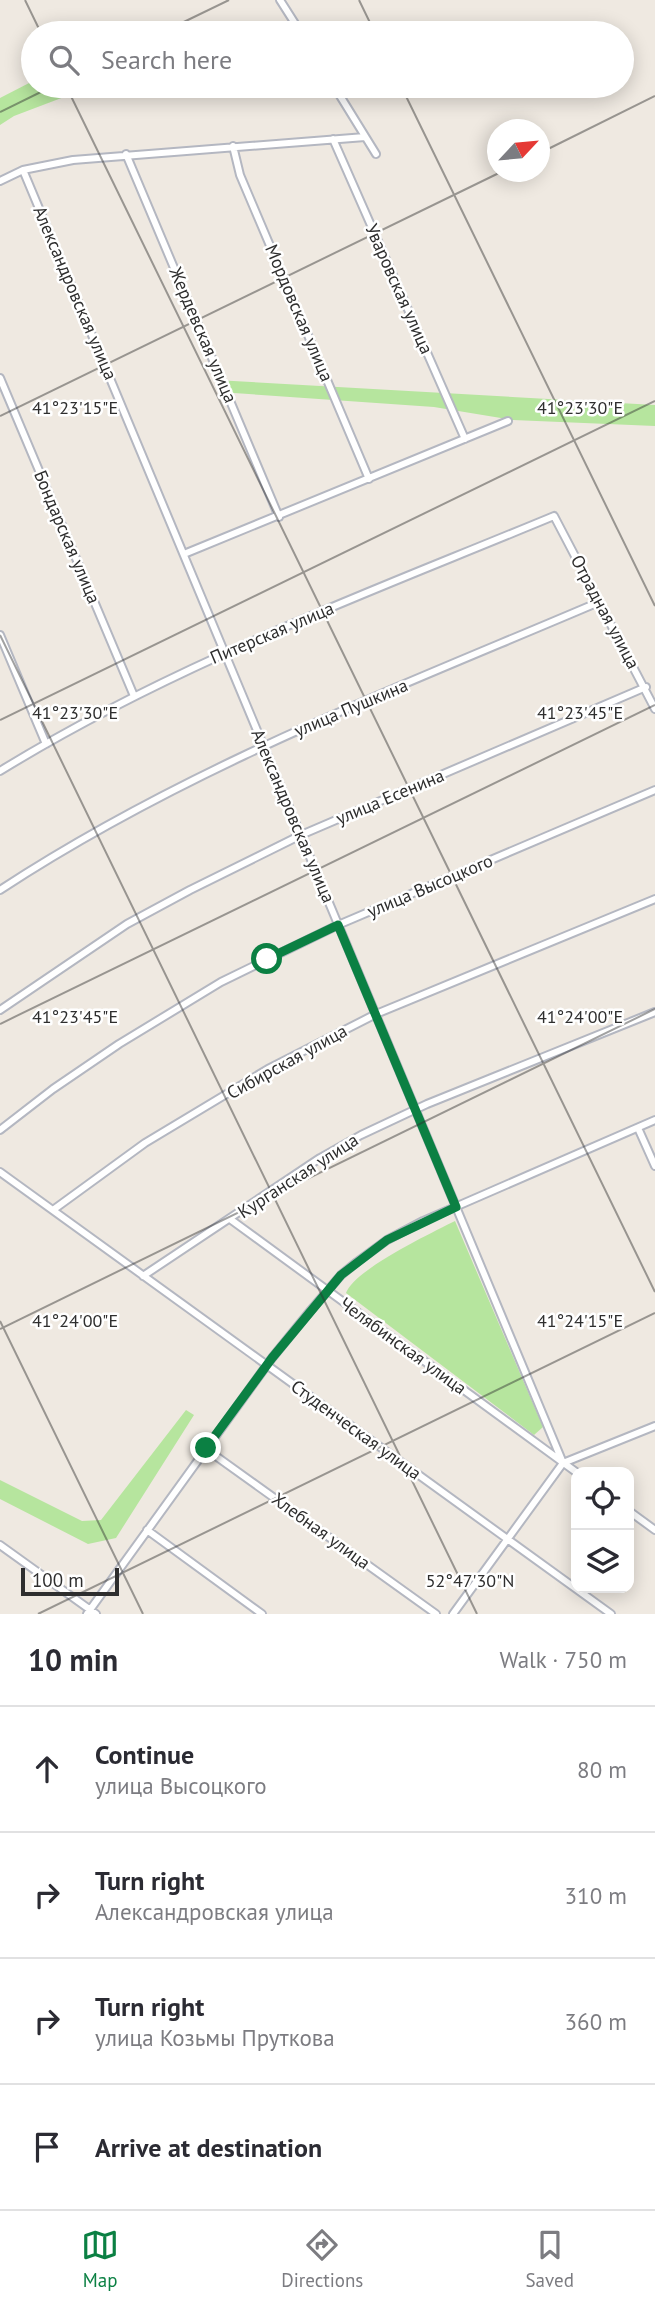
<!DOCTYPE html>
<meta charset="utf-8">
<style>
body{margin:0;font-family:"PT Sans",sans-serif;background:#f7f7f7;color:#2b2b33}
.controls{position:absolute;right:21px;bottom:21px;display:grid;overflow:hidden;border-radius:14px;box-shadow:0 4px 18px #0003}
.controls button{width:63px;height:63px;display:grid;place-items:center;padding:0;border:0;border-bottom:2px solid #e1e1e2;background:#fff;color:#2b2b33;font:35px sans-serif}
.compass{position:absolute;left:487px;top:119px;width:63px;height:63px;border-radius:50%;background:#fff;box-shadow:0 4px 18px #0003;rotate:64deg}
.scale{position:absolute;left:21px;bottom:18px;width:98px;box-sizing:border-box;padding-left:7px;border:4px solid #2e2e2e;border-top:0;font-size:19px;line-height:24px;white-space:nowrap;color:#2e2e2e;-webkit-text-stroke:5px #fff;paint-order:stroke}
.stop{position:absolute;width:21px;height:21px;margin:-16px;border:5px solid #0b8043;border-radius:50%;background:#fff}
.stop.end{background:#0b8043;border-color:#fff;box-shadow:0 2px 7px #0008}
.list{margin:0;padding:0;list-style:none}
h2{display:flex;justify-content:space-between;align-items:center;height:91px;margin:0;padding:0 28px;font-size:30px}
h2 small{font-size:23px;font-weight:400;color:#7c7c81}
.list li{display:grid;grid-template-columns:46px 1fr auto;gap:21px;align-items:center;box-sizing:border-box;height:126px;padding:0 28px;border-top:2px solid #e1e1e2}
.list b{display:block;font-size:26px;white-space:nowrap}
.list p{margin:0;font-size:23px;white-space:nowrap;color:#7c7c81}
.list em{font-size:23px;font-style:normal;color:#7c7c81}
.icon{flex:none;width:38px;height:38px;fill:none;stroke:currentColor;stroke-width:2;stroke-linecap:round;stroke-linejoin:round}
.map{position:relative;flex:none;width:655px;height:1614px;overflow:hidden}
.search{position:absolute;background:#fff;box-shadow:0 4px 18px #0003;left:21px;right:21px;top:21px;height:77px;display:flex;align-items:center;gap:18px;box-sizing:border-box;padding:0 24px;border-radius:38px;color:#7c7c81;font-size:26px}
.sheet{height:595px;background:#fff}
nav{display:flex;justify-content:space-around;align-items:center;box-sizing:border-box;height:98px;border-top:2px solid #e1e1e2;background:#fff;font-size:19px;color:#7c7c81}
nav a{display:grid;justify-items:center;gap:4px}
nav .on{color:#0b8043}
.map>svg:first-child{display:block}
</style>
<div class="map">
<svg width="655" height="1614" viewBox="0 0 655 1614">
<rect width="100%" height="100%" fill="#efe9e1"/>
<!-- green -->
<path fill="#b6e59e" d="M 33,81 L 33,86 L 93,86 L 14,116 L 0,125 L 0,98 Z
M 215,380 L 655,405 L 655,426 L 513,420 L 434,407 L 219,392 Z
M 455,1221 L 543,1427 L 534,1435 L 346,1293 C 354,1270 431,1233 455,1221 Z
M 186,1410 L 194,1415 L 116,1538 L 88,1544 L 0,1499 L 0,1480 L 82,1521 L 101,1520 Z"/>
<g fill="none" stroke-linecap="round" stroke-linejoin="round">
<defs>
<path id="minor" d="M 280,0 L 301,33
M 334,86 L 376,154
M 333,139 L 465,439
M 233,146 L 240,175 L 369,479
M 126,154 L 279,517
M 23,170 L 563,1463
M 0,181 L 23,170 L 73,160 L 365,137
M 0,378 L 134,696
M 184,554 L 508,421
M 0,635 L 46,744
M 0,771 C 174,664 366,594 554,516 L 655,709
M 0,890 C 186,768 395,689 599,602
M 0,1010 L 127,924 L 190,890 L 301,835 L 646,687
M 638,1128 L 655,1166
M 0,1130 L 53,1089 L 119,1044 L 221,982 L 338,925 L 655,790
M 0,1172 L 611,1614
M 53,1210 L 145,1143 L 268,1069 L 376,1014 L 655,899
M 230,1219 L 576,1472
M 143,1276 L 320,1158 L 361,1135 L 427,1104 L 655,1012
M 206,1449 L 436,1614
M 629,1511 L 655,1530
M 147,1530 L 262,1614
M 0,1545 L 96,1614
M 87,1614 L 272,1358 L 311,1310 L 341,1275 L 357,1262 L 387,1240 L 423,1221 L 655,1120
M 453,1614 L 563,1463 L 655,1426"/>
</defs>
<!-- minor casing -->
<use href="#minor" stroke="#b4b7c1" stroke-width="10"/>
<!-- minor -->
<use href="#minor" stroke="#fff" stroke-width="6"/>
</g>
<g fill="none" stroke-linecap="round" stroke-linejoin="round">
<!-- route -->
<path stroke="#0b8043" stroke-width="9" d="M 206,1448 L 272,1358 L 341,1275 L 387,1240 L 456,1207 L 338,925 L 267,959"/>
</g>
<!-- ticks -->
<path fill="none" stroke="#2e2e2e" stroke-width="2" stroke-opacity="0.45" d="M 25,0 L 41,33M 359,0 L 375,33M 161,33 L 229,0M 66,86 L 655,1292M 401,86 L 655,606M 0,112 L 53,86M 540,153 L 655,96M 0,416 L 501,172M 0,635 L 477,1614M 0,720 L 655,401M 0,1024 L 655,705M 0,1321 L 143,1614M 0,1329 L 655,1009M 38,1614 L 655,1313"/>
<g text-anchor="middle" stroke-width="5" stroke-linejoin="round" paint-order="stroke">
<!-- street labels -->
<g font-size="18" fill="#2e2e2e" stroke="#fff">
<text transform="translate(399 289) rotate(66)" y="6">Уваровская улица</text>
<text transform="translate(75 293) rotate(67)" y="6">Александровская улица</text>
<text transform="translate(299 313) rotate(67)" y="6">Мордовская улица</text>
<text transform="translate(203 335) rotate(67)" y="6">Жердевская улица</text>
<text transform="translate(67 537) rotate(67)" y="6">Бондарская улица</text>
<text transform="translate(605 612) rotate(62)" y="6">Отрадная улица</text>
<text transform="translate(272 633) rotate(-23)" y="6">Питерская улица</text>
<text transform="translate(351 708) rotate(-23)" y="6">улица Пушкина</text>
<text transform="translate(390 797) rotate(-23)" y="6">улица Есенина</text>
<text transform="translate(293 816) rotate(67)" y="6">Александровская улица</text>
<text transform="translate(430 886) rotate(-23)" y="6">улица Высоцкого</text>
<text transform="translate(287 1062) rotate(-29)" y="6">Сибирская улица</text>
<text transform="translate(298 1176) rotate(-33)" y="6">Курганская улица</text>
<text transform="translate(403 1346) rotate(36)" y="6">Челябинская улица</text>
<text transform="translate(356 1430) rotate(36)" y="6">Студенческая улица</text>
<text transform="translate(321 1531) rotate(36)" y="6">Хлебная улица</text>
</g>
</g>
<g font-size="18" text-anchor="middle" fill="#2e2e2e" stroke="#fff" stroke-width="5" stroke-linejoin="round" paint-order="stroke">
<text x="75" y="414">41°23'15"E</text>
<text x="580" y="414">41°23'30"E</text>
<text x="75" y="719">41°23'30"E</text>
<text x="580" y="719">41°23'45"E</text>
<text x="75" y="1023">41°23'45"E</text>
<text x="580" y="1023">41°24'00"E</text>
<text x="75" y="1327">41°24'00"E</text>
<text x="580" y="1327">41°24'15"E</text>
<text x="470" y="1587">52°47'30"N</text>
</g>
</svg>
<div class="controls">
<button><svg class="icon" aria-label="locate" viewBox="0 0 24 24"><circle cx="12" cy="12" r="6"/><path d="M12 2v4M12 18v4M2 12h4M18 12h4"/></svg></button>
<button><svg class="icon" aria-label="layers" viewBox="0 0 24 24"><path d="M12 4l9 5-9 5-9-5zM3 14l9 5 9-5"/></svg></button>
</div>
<svg class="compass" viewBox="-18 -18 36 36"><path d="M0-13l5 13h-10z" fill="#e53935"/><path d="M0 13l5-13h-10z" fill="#7c7c81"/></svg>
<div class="scale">100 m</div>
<div class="stop" style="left:267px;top:959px"></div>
<div class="stop end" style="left:206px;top:1448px"></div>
<div class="search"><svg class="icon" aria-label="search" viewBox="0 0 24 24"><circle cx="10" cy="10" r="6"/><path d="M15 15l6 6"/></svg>Search here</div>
</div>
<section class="sheet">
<h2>10 min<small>Walk · 750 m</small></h2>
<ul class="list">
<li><svg class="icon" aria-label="ahead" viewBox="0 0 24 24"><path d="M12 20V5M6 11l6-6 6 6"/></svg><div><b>Continue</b><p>улица Высоцкого</p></div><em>80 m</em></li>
<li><svg class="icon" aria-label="right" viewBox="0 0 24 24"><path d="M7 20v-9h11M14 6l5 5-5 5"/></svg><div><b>Turn right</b><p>Александровская улица</p></div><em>310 m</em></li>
<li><svg class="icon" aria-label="right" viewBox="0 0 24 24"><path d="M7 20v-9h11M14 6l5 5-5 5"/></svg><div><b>Turn right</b><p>улица Козьмы Пруткова</p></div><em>360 m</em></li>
<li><svg class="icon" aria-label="arrive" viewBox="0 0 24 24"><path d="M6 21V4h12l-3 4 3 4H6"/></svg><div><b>Arrive at destination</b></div></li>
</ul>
</section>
<nav>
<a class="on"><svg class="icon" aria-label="map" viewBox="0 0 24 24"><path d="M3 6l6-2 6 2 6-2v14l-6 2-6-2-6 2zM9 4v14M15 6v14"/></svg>Map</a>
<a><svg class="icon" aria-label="directions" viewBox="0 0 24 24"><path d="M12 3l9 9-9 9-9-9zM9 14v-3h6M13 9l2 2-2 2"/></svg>Directions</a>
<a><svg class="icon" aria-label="saved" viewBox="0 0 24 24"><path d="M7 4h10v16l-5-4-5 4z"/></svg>Saved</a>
</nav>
